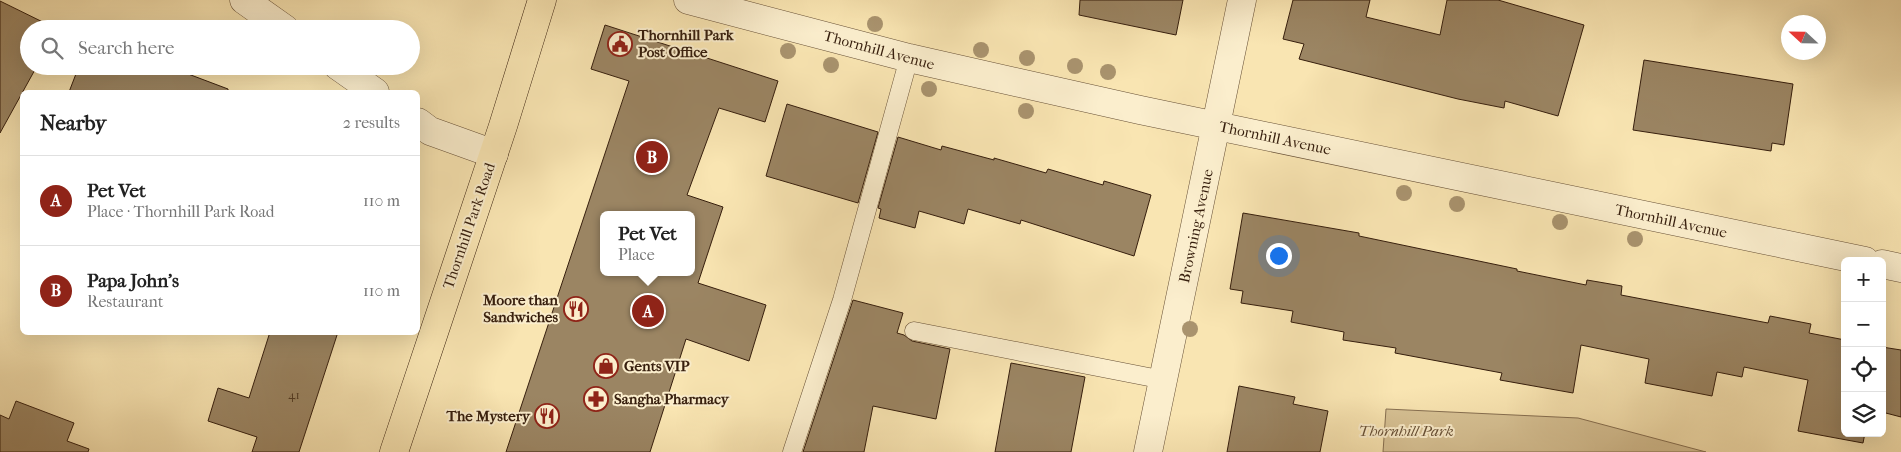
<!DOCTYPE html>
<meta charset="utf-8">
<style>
body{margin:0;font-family:"IM FELL French Canon",serif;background:#f6f6f6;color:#222}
.controls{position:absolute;right:15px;bottom:15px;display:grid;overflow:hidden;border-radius:8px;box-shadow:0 5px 20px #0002}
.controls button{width:45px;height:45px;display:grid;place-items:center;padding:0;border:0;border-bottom:1px solid #e0e0e0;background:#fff;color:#222;font:25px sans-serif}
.compass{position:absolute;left:1781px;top:15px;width:45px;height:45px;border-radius:50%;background:#fff;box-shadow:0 5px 20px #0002;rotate:292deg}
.you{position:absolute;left:1278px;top:255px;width:18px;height:18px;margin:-12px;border:4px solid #fff;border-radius:50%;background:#1a73e8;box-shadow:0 0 0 8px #1a73e833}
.badge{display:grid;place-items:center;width:32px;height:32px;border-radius:50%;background:#8f2418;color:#fff;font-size:16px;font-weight:700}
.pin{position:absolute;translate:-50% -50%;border:2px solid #fff;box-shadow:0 1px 5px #0006}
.popup{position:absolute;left:600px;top:211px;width:95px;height:65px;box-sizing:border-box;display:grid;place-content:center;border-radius:8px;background:#fff;filter:drop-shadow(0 1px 4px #0005);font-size:16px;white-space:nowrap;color:#767676}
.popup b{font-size:19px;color:#222}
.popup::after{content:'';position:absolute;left:50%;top:100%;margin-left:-10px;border:10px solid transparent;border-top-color:#fff}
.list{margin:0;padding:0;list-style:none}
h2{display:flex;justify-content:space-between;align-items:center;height:65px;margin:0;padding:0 20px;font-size:21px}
h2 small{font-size:16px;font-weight:400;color:#767676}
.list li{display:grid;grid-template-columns:32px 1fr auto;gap:15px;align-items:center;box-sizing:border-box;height:90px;padding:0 20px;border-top:1px solid #e0e0e0}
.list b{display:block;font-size:19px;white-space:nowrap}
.list p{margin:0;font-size:16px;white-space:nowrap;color:#767676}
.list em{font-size:16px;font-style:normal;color:#767676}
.icon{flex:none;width:28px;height:28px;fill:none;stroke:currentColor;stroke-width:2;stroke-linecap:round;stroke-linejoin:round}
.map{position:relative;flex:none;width:1901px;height:452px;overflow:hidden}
.search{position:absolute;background:#fff;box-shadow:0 5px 20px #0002;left:20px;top:20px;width:400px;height:55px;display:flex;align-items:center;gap:12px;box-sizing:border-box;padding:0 18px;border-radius:28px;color:#767676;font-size:19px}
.panel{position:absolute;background:#fff;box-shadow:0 5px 20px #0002;left:20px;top:90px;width:400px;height:245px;border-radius:8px}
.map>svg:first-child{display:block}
</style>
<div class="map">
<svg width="1901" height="452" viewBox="0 0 1901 452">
<rect width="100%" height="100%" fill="#f9e5b2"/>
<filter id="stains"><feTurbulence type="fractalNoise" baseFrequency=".004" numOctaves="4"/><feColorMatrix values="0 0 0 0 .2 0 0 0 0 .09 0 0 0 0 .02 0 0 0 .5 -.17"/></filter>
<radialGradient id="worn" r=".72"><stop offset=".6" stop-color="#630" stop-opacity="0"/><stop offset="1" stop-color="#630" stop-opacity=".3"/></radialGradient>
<!-- green -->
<path fill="#d8c396" stroke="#877052" d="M 1386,409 L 1578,418 L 1706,452 L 1383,452 Z"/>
<!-- building -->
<path fill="#9b8563" stroke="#361e0d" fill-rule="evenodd" d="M 1080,0 L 1183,0 L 1176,35 L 1079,15 Z
M 1293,0 L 1370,0 L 1366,17 L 1440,35 L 1447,0 L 1498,0 L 1584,25 L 1558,116 L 1505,101 L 1504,108 L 1458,99 L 1299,59 L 1304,44 L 1283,39 Z
M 0,1 L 57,29 L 29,29 L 29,66 L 37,66 L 0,133 Z
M 605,25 L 778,81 L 765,122 L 719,108 L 687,195 L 723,207 L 698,283 L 766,305 L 749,361 L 686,339 L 650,452 L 506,452 L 629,81 L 591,69 ZM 604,215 L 692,215 L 692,272 L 604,272 Z
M 1644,60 L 1793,84 L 1784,145 L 1772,143 L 1771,151 L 1633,130 Z
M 79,66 L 167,66 L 228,89 L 228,92 L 69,92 Z
M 787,104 L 878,132 L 858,203 L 766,176 Z
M 898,137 L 941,150 L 942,146 L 994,160 L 994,158 L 1046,173 L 1048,169 L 1103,185 L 1104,181 L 1151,195 L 1134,256 L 1021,220 L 1020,224 L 968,209 L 964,224 L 919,211 L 915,228 L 879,218 L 881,209 L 878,208 Z
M 1243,213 L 1359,233 L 1359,236 L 1517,269 L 1517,271 L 1586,285 L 1587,280 L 1622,286 L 1621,295 L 1768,323 L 1770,316 L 1811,324 L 1809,333 L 1845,340 L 1845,433 L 1865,433 L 1863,443 L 1798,431 L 1808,380 L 1744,367 L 1742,377 L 1717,372 L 1712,396 L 1645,383 L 1649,359 L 1581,345 L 1573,393 L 1500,380 L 1502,373 L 1395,353 L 1396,348 L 1343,340 L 1344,332 L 1291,322 L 1293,311 L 1241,303 L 1243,291 L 1230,289 Z
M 853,300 L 903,313 L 897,333 L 904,335 L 912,341 L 950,349 L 936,419 L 873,406 L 864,452 L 803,452 Z
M 270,332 L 338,332 L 299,452 L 252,452 L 257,437 L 208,421 L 218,388 L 249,398 Z
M 1882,347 L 1901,350 L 1901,417 L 1882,412 Z
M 1011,363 L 1085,377 L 1071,452 L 995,452 Z
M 1239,386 L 1295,397 L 1293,404 L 1328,411 L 1320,452 L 1227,452 Z
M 16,401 L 74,423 L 67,441 L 89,449 L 88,452 L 0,452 L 0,415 L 9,419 Z"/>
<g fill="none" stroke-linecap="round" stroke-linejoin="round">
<defs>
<path id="service" d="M 914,331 L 1164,380
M 792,452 L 842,300 L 909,58"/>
<path id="minor" d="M 244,0 L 285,29
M 688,0 L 909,58 L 1140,110 L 1865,261
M 338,66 L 375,92
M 418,122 L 430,131 L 494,154
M 1882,264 L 1901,268
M 1148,452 L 1242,0"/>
<path id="primary" d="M 394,452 L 503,126 L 542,0"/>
</defs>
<!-- service casing -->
<use href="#service" stroke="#675036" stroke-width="19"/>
<!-- minor casing -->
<use href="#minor" stroke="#675036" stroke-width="29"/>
<!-- primary casing -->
<use href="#primary" stroke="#361e0d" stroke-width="29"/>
<!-- service -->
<use href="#service" stroke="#fbeecd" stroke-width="18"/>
<!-- minor -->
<use href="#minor" stroke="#fbeecd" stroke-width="28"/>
<!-- primary -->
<use href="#primary" stroke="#f9e5b2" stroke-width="28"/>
</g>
<!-- trees -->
<g fill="#a9936e">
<circle cx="875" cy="24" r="8"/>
<circle cx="981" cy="50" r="8"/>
<circle cx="788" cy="51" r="8"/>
<circle cx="1027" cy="58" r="8"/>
<circle cx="831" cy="65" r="8"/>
<circle cx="1075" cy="66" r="8"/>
<circle cx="1108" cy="72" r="8"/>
<circle cx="929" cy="89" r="8"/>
<circle cx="1026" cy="111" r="8"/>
<circle cx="1404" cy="193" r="8"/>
<circle cx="1457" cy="204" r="8"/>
<circle cx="1560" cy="222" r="8"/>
<circle cx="1635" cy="239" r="8"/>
<circle cx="1190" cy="329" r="8"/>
</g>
<!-- icons -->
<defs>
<symbol id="civic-ring" viewBox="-11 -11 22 22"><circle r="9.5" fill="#fbeecd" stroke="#8f2418" stroke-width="1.5"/><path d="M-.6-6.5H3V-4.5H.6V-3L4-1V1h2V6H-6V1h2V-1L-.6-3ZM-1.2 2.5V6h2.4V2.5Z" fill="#8f2418"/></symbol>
<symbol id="restaurant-ring" viewBox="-11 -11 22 22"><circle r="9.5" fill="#fbeecd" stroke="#8f2418" stroke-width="1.5"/><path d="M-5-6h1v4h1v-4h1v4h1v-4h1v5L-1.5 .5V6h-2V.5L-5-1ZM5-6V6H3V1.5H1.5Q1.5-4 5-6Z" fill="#8f2418"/></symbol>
<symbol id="shop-ring" viewBox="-11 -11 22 22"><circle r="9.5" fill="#fbeecd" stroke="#8f2418" stroke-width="1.5"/><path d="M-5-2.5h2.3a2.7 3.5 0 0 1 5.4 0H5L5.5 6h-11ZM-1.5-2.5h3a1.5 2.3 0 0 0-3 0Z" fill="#8f2418"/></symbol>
<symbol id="pharmacy-ring" viewBox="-11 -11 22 22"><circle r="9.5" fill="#fbeecd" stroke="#8f2418" stroke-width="1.5"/><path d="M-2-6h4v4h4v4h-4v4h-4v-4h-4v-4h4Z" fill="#8f2418"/></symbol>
</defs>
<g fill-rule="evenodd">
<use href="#civic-ring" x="606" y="30" width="28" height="28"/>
<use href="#restaurant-ring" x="562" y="295" width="28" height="28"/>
<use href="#shop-ring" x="592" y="352" width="28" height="28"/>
<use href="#pharmacy-ring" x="582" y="385" width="28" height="28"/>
<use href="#restaurant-ring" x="533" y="402" width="28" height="28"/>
</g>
<g text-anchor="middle" stroke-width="4" stroke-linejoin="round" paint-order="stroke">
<!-- number labels -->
<g font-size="12" fill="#4f3822">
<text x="294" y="399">41</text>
</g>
<!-- poi labels -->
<g font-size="15" font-weight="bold" fill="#361e0d" stroke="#fbeecd" text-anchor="start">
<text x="638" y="40">Thornhill Park<tspan x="638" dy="17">Post Office</tspan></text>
<text x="558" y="305" text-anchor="end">Moore than<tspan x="558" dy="17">Sandwiches</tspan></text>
<text x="624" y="371">Gents VIP</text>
<text x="614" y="404">Sangha Pharmacy</text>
<text x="530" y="421" text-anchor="end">The Mystery</text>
</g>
<!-- street labels -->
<g font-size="15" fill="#361e0d" stroke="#fbeecd">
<text transform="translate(879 50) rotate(15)" y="5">Thornhill Avenue</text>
<text transform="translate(1275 138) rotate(12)" y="5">Thornhill Avenue</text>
<text transform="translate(1671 221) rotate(12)" y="5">Thornhill Avenue</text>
<text transform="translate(469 226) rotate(-71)" y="5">Thornhill Park Road</text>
<text transform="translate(1196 226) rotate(-78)" y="5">Browning Avenue</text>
</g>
<!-- park labels -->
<g font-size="15" font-style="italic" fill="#675036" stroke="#fbeecd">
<text x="1406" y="436">Thornhill Park</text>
</g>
</g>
<rect width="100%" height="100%" filter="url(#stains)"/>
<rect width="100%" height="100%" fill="url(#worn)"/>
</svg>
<div class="controls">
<button>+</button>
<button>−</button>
<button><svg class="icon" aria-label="locate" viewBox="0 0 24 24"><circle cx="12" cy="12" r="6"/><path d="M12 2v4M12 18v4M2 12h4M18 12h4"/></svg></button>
<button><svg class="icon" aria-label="layers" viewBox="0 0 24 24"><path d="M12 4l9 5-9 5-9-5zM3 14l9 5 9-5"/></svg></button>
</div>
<svg class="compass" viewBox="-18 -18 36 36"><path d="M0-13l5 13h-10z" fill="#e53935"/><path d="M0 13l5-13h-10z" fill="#767676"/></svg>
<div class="you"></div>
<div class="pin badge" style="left:648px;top:311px">A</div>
<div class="popup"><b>Pet Vet</b>Place</div>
<div class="pin badge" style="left:652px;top:157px">B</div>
<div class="search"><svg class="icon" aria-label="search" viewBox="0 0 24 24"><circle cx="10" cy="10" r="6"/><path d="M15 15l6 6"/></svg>Search here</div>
<section class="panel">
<h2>Nearby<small>2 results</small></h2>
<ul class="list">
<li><span class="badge">A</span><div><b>Pet Vet</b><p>Place · Thornhill Park Road</p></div><em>110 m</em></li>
<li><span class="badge">B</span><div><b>Papa John's</b><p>Restaurant</p></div><em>110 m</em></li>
</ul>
</section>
</div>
